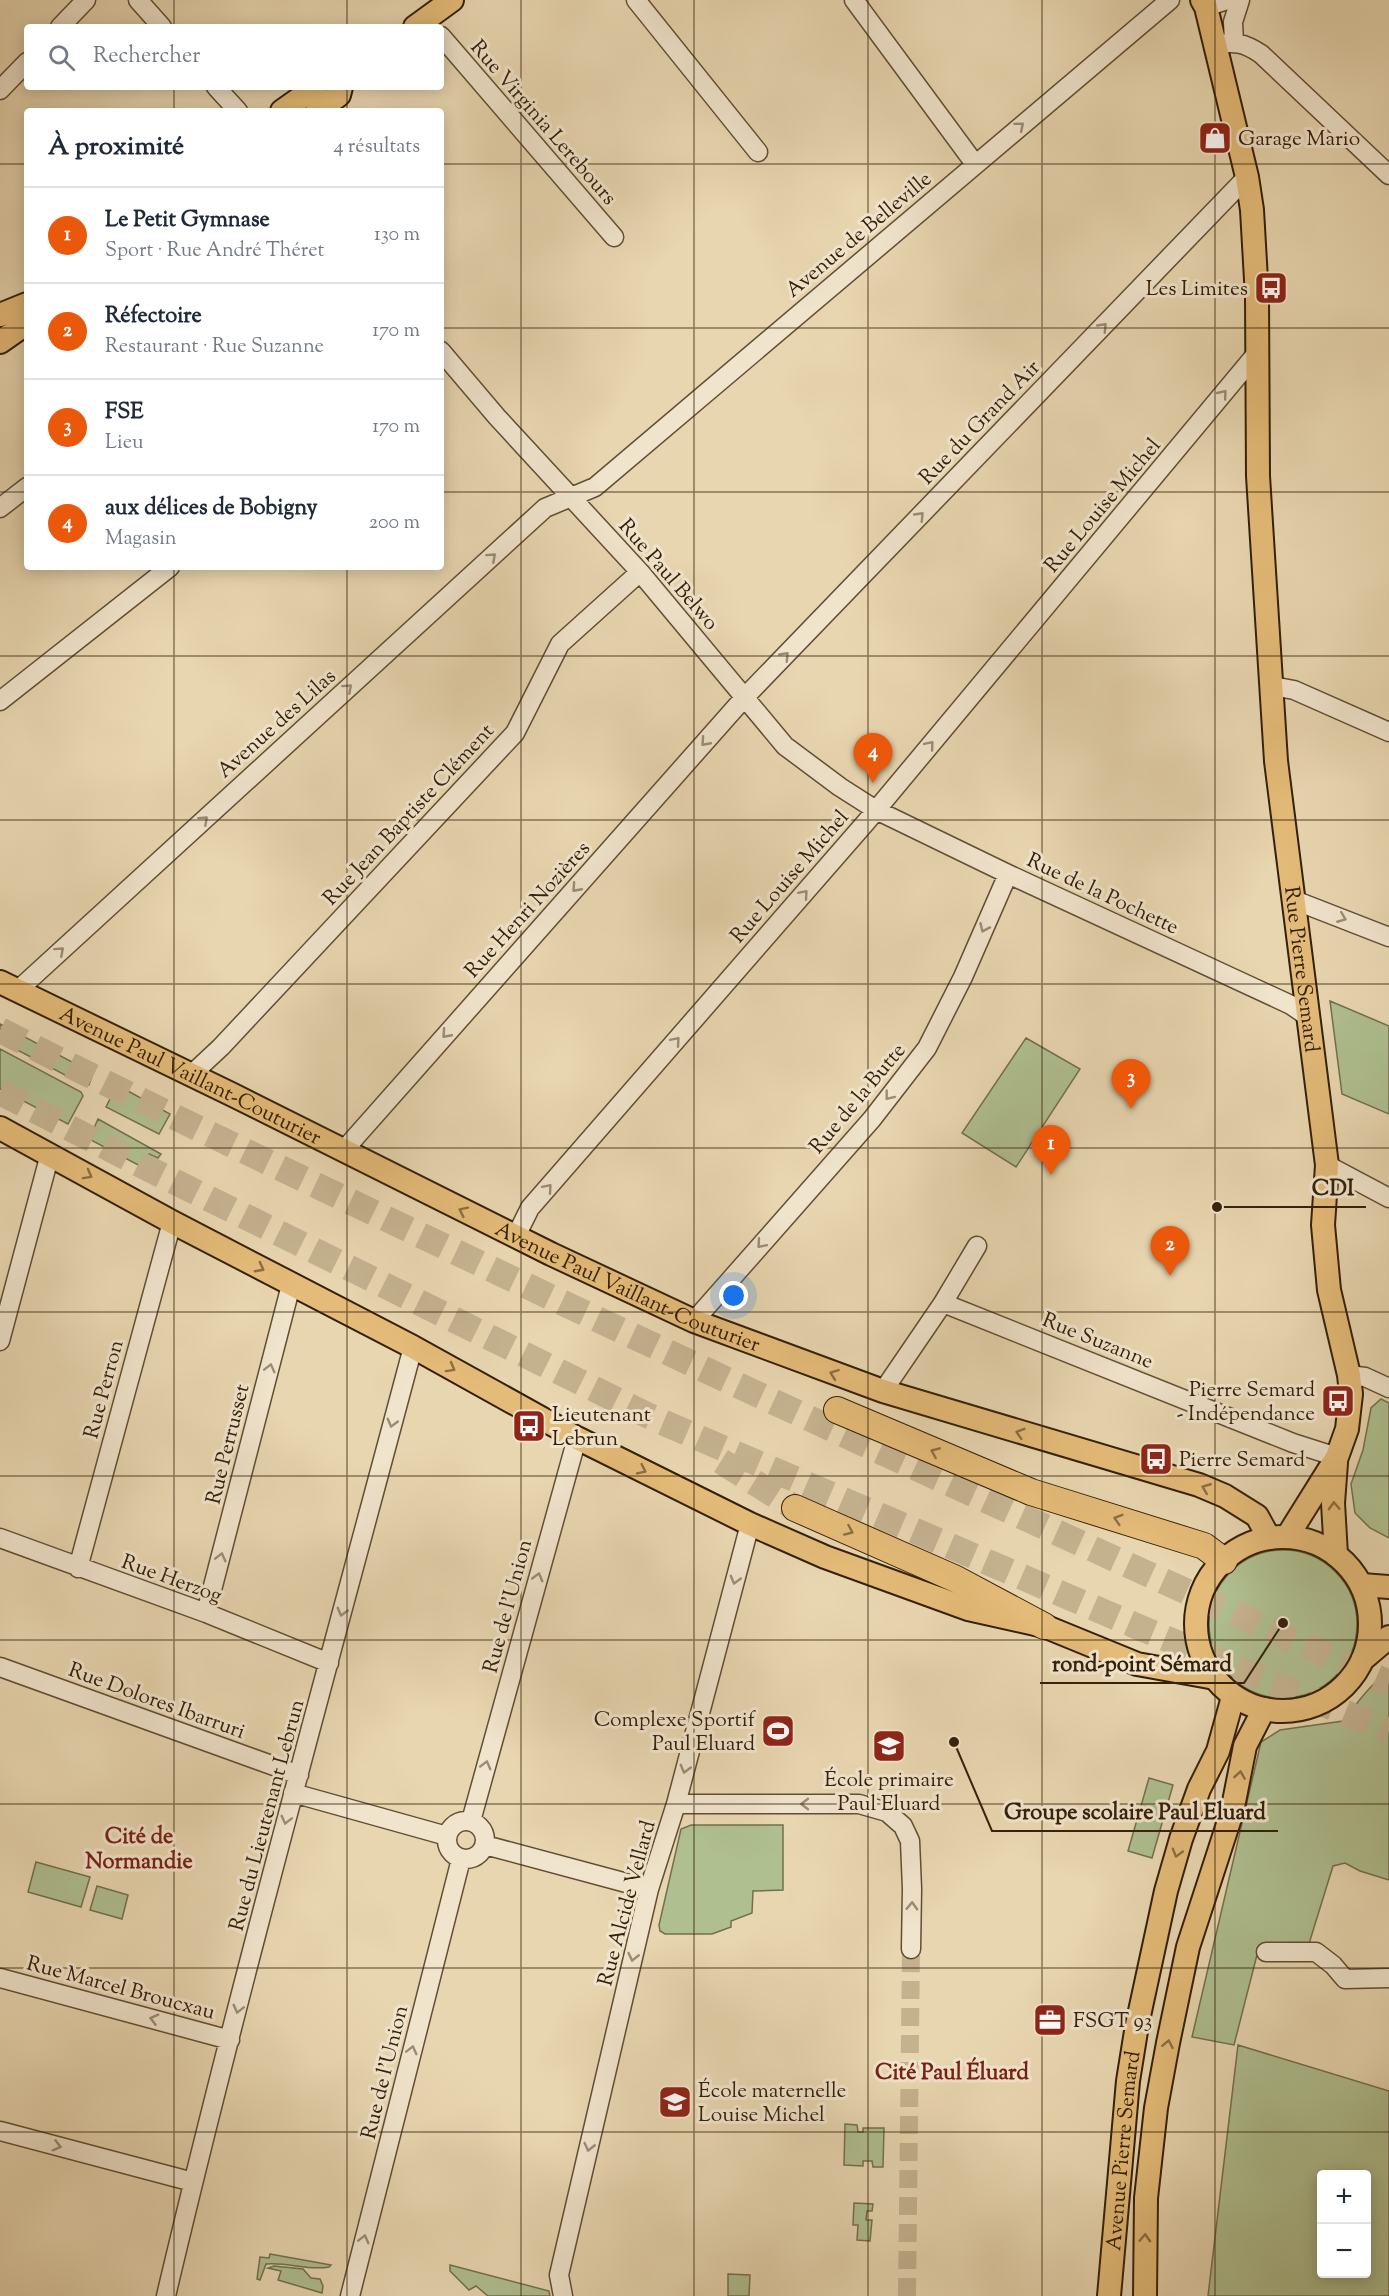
<!DOCTYPE html>
<html lang="fr">
<meta charset="utf-8">
<style>
body{margin:0;font-family:"Sorts Mill Goudy",serif;background:#f6f6f7;color:#1f2937}
.controls{position:absolute;right:18px;bottom:18px;display:grid;overflow:hidden;border-radius:6px;box-shadow:0 3px 15px #0003}
.controls button{width:54px;height:54px;display:grid;place-items:center;padding:0;border:0;border-bottom:2px solid #e0e1e3;background:#fff;color:#1f2937;font:30px sans-serif}
.you{position:absolute;left:734px;top:1296px;width:21px;height:21px;margin:-15px;border:4px solid #fff;border-radius:50%;background:#1a73e8;box-shadow:0 0 0 9px #1a73e833}
.badge{display:grid;place-items:center;width:39px;height:39px;border-radius:50%;background:#ea580c;color:#fff;font-size:20px;font-weight:700}
.pin{position:absolute;translate:-50% -50px;filter:drop-shadow(0 2px 3px #0008)}
.pin::after{content:'';position:absolute;top:32px;width:21px;height:18px;background:inherit;clip-path:polygon(0 0,100% 0,50% 100%)}
.list{margin:0;padding:0;list-style:none}
h2{display:flex;justify-content:space-between;align-items:center;height:78px;margin:0;padding:0 24px;font-size:26px}
h2 small{font-size:20px;font-weight:400;color:#747a83}
.list li{display:grid;grid-template-columns:39px 1fr auto;gap:18px;align-items:center;box-sizing:border-box;height:96px;padding:0 24px;border-top:2px solid #e0e1e3}
.list b{display:block;font-size:22px;white-space:nowrap}
.list p{margin:0;font-size:20px;white-space:nowrap;color:#747a83}
.list em{font-size:20px;font-style:normal;color:#747a83}
.icon{flex:none;width:33px;height:33px;fill:none;stroke:currentColor;stroke-width:2;stroke-linecap:round;stroke-linejoin:round}
.map{position:relative;flex:none;width:1389px;height:2296px;overflow:hidden}
.search{position:absolute;background:#fff;box-shadow:0 3px 15px #0003;left:24px;top:24px;width:420px;height:66px;display:flex;align-items:center;gap:15px;box-sizing:border-box;padding:0 21px;border-radius:6px;color:#747a83;font-size:22px}
.panel{position:absolute;background:#fff;box-shadow:0 3px 15px #0003;left:24px;top:108px;width:420px;height:462px;border-radius:6px}
.map>svg:first-child{display:block}
</style>
<div class="map">
<svg width="1389" height="2296" viewBox="0 0 1389 2296">
<rect width="100%" height="100%" fill="#e8d6b0"/>
<filter id="stains"><feTurbulence type="fractalNoise" baseFrequency=".00333" numOctaves="4"/><feColorMatrix values="0 0 0 0 .2 0 0 0 0 .09 0 0 0 0 .02 0 0 0 .5 -.17"/></filter>
<radialGradient id="worn" r=".72"><stop offset=".6" stop-color="#630" stop-opacity="0"/><stop offset="1" stop-color="#630" stop-opacity=".3"/></radialGradient>
<!-- green -->
<path fill="#afbf90" stroke="#72704c" stroke-width="1.5" fill-rule="evenodd" d="M 1330,1001 L 1389,1026 L 1389,1114 L 1342,1094 Z
M 0,1024 L 93,1073 L 89,1085 L 86,1086 L 0,1041 L 5,1031 L 0,1029 Z
M 1026,1038 L 1080,1069 L 1016,1167 L 962,1133 Z
M 0,1049 L 81,1092 L 83,1096 L 68,1124 L 0,1089 Z
M 117,1085 L 170,1114 L 159,1134 L 106,1107 Z
M 98,1119 L 161,1154 L 158,1158 L 149,1154 L 142,1167 L 89,1139 Z
M 1381,1399 L 1389,1403 L 1389,1538 L 1370,1528 L 1355,1513 L 1351,1484 L 1363,1450 L 1371,1408 Z
M1209 1624a74 74 0 1 1 148 0a74 74 0 1 1-148 0Z
M 1389,1673 L 1389,1880 L 1360,1871 L 1345,1863 L 1333,1866 L 1308,1947 L 1259,1947 L 1234,2045 L 1192,2037 L 1261,1742 L 1280,1730 L 1343,1721 C 1356,1705 1371,1682 1389,1673 Z
M 1149,1778 L 1173,1785 L 1152,1858 L 1128,1851 Z
M 691,1825 L 783,1825 L 783,1890 L 753,1891 L 752,1913 L 731,1921 L 731,1927 L 712,1934 L 665,1934 L 660,1931 L 659,1925 L 681,1829 Z
M 36,1862 L 90,1877 L 81,1907 L 28,1892 Z
M 97,1886 L 128,1895 L 122,1919 L 90,1910 Z
M 1238,2045 L 1389,2091 L 1389,2296 L 1208,2296 ZM 1322,2174 L 1366,2174 L 1366,2274 L 1322,2274 Z
M 845,2124 L 857,2125 L 858,2132 L 863,2132 L 863,2128 L 884,2128 L 883,2167 L 873,2167 L 872,2161 L 863,2161 L 863,2166 L 844,2165 Z
M 854,2203 L 873,2204 L 872,2211 L 867,2211 L 866,2220 L 872,2220 L 870,2241 L 857,2240 L 858,2225 L 853,2225 Z
M 270,2254 L 331,2265 L 329,2267 C 308,2271 289,2262 266,2264 L 260,2280 L 257,2279 L 260,2257 L 269,2258 Z
M 450,2265 L 549,2291 L 550,2296 L 488,2296 L 476,2286 L 469,2290 L 450,2271 Z
M 274,2266 L 303,2269 L 311,2278 L 320,2279 L 323,2286 L 322,2293 L 278,2280 L 281,2271 L 268,2268 Z
M 728,2274 L 750,2275 L 749,2296 L 728,2296 Z"/>
<g fill="none" stroke-linecap="round" stroke-linejoin="round">
<!-- minor-tunnel -->
<path stroke="#c4b28f" stroke-width="18" stroke-dasharray="18 9" stroke-linecap="butt" d="M 907,2296 L 911,1949"/>
<!-- highway-tunnel -->
<path stroke="#c4b28f" stroke-width="26" stroke-dasharray="26 13" stroke-linecap="butt" d="M 0,1030 C 167,1115 337,1195 506,1276 C 799,1415 1093,1550 1389,1683
M 0,1092 L 141,1165 L 655,1419 L 1136,1626 L 1389,1731
M 721,1461 L 795,1508"/>
<defs>
<path id="minor" d="M 138,0 L 162,27
M 636,0 L 758,152
M 854,0 L 975,164
M 1206,7 L 1227,0
M 60,27 L 86,0
M 441,36 L 614,237
M 1234,42 L 1233,22 L 1240,0
M 1215,44 C 1236,42 1243,42 1261,54 L 1389,175
M 216,87 L 238,111
M 0,90 L 27,62
M 441,351 L 497,417 L 640,572 L 785,746 L 840,787 L 876,810 L 1008,874 L 1291,1005 L 1310,1018
M 0,508 L 27,487
M 1272,686 L 1294,690 L 1389,732
M 0,701 L 170,567
M 1294,900 L 1389,937
M 17,991 L 545,508 L 595,487 L 1170,0
M 191,1075 L 221,1047 L 515,733 L 560,644 L 640,572
M 344,1150 L 744,698 L 1247,177
M 1327,1165 L 1389,1198
M 516,1236 L 530,1208 L 867,821 L 1257,353
M 943,1303 L 1293,1443 L 1337,1457
M 694,1321 L 872,1119 L 927,1048 L 963,977 L 1008,874
M 0,1341 L 50,1154
M 1349,1375 L 1365,1377 L 1389,1388
M 883,1391 L 943,1303 L 977,1246
M 0,1538 L 206,1613 L 329,1663
M 78,1568 L 172,1222
M 206,1613 L 291,1285
M 0,1667 L 299,1775
M 293,1793 L 447,1836
M 676,1804 L 859,1804 L 887,1812 L 903,1826 L 910,1841 L 912,1889 L 911,1949
M447 1840a19 19 0 1 1 38 0a19 19 0 1 1-38 0Z
M 471,1821 L 577,1438
M 485,1845 L 649,1889
M 1266,1952 L 1316,1952 L 1333,1965 L 1345,1979 L 1389,1978
M 0,1978 L 230,2040
M 0,2131 L 193,2182
M 166,2296 C 241,1978 329,1663 413,1347
M 350,2296 L 461,1859
M 563,2296 L 559,2275 L 649,1889 L 676,1804 L 750,1524"/>
<g id="major">
<path id="s1" d="M 1202,0 L 1206,7 L 1247,177 L 1252,210 L 1257,297 L 1258,476 L 1276,761 L 1327,1165 L 1323,1225 L 1329,1290 L 1349,1375 L 1351,1394 L 1347,1429 L 1337,1457 L 1287,1537"/>
<path d="M 415,27 L 452,0"/>
<path d="M 282,111 L 316,87"/>
<path d="M 317,111 L 339,95 L 341,87"/>
<path d="M 0,315 L 27,304"/>
<path d="M 0,342 L 20,328 L 27,316"/>
<path id="s2" d="M 0,982 L 233,1095 L 551,1254 L 694,1321 L 883,1391 L 1199,1485 L 1225,1496 L 1257,1516 L 1269,1538"/>
<path d="M 0,1128 L 172,1222 L 413,1347 L 577,1438 L 750,1524 L 825,1557 L 968,1609 L 1044,1626 L 1137,1664 L 1215,1678"/>
<path d="M 1336,1463 L 1333,1503 L 1336,1555"/>
<circle cx="1283" cy="1624" r="87"/>
<path d="M 1362,1585 L 1389,1587"/>
<path d="M 1363,1659 L 1389,1637"/>
<path id="s3" d="M 1109,2296 L 1128,2081 L 1137,2025 L 1166,1891 L 1181,1839 L 1199,1789 L 1218,1751 L 1233,1697"/>
<path d="M 1145,2296 L 1146,2198 L 1156,2108 L 1168,2043 L 1188,1947 L 1232,1812 L 1245,1746 L 1264,1709"/>
</g>
<path id="highway" d="M 837,1410 L 1031,1492 L 1204,1546 L 1224,1561
M 795,1508 L 956,1579 L 1044,1626"/>
</defs>
<!-- minor casing -->
<use href="#minor" stroke="#614e33" stroke-width="21"/>
<!-- major casing -->
<use href="#major" stroke="#342009" stroke-width="26"/>
<!-- highway casing -->
<use href="#highway" stroke="#342009" stroke-width="28"/>
<!-- minor -->
<use href="#minor" stroke="#f0e4cc" stroke-width="18"/>
<!-- major -->
<use href="#major" stroke="#e4bb78" stroke-width="22"/>
<!-- highway -->
<use href="#highway" stroke="#e4bb78" stroke-width="26"/>
</g>
<!-- one-way arrows -->
<defs><path id="oneway-chevron" d="M-2-3.5L2.5 0L-2 3.5" fill="none" stroke-width="1.6" stroke-linecap="round" stroke-linejoin="round" transform="scale(1.5)"/></defs>
<g stroke="#9b8c74">
<use href="#oneway-chevron" transform="translate(1020 126) rotate(-40)"/>
<use href="#oneway-chevron" transform="translate(1103 327) rotate(-46)"/>
<use href="#oneway-chevron" transform="translate(1223 394) rotate(-51)"/>
<use href="#oneway-chevron" transform="translate(920 516) rotate(-46)"/>
<use href="#oneway-chevron" transform="translate(492 557) rotate(-42)"/>
<use href="#oneway-chevron" transform="translate(785 656) rotate(-46)"/>
<use href="#oneway-chevron" transform="translate(348 688) rotate(-42)"/>
<use href="#oneway-chevron" transform="translate(705 742) rotate(132)"/>
<use href="#oneway-chevron" transform="translate(930 745) rotate(-50)"/>
<use href="#oneway-chevron" transform="translate(204 820) rotate(-42)"/>
<use href="#oneway-chevron" transform="translate(576 888) rotate(132)"/>
<use href="#oneway-chevron" transform="translate(804 894) rotate(-49)"/>
<use href="#oneway-chevron" transform="translate(1342 918) rotate(22)"/>
<use href="#oneway-chevron" transform="translate(984 928) rotate(114)"/>
<use href="#oneway-chevron" transform="translate(60 951) rotate(-42)"/>
<use href="#oneway-chevron" transform="translate(446 1034) rotate(132)"/>
<use href="#oneway-chevron" transform="translate(676 1041) rotate(-49)"/>
<use href="#oneway-chevron" transform="translate(889 1096) rotate(128)"/>
<use href="#oneway-chevron" transform="translate(548 1188) rotate(-49)"/>
<use href="#oneway-chevron" transform="translate(761 1244) rotate(131)"/>
<use href="#oneway-chevron" transform="translate(270 1368) rotate(-76)"/>
<use href="#oneway-chevron" transform="translate(392 1423) rotate(105)"/>
<use href="#oneway-chevron" transform="translate(221 1557) rotate(-76)"/>
<use href="#oneway-chevron" transform="translate(538 1577) rotate(-75)"/>
<use href="#oneway-chevron" transform="translate(735 1580) rotate(105)"/>
<use href="#oneway-chevron" transform="translate(342 1612) rotate(105)"/>
<use href="#oneway-chevron" transform="translate(486 1765) rotate(-75)"/>
<use href="#oneway-chevron" transform="translate(685 1769) rotate(105)"/>
<use href="#oneway-chevron" transform="translate(805 1804) rotate(180)"/>
<use href="#oneway-chevron" transform="translate(286 1820) rotate(104)"/>
<use href="#oneway-chevron" transform="translate(912 1906) rotate(-88)"/>
<use href="#oneway-chevron" transform="translate(633 1957) rotate(103)"/>
<use href="#oneway-chevron" transform="translate(238 2009) rotate(104)"/>
<use href="#oneway-chevron" transform="translate(154 2019) rotate(-165)"/>
<use href="#oneway-chevron" transform="translate(412 2050) rotate(-76)"/>
<use href="#oneway-chevron" transform="translate(57 2146) rotate(15)"/>
<use href="#oneway-chevron" transform="translate(589 2147) rotate(103)"/>
<use href="#oneway-chevron" transform="translate(364 2239) rotate(-76)"/>
</g>
<g stroke="#8c6e40">
<use href="#oneway-chevron" transform="translate(88 1175) rotate(29)"/>
<use href="#oneway-chevron" transform="translate(463 1211) rotate(-154)"/>
<use href="#oneway-chevron" transform="translate(260 1268) rotate(28)"/>
<use href="#oneway-chevron" transform="translate(451 1368) rotate(29)"/>
<use href="#oneway-chevron" transform="translate(834 1374) rotate(-160)"/>
<use href="#oneway-chevron" transform="translate(1020 1433) rotate(-163)"/>
<use href="#oneway-chevron" transform="translate(935 1452) rotate(-157)"/>
<use href="#oneway-chevron" transform="translate(642 1470) rotate(26)"/>
<use href="#oneway-chevron" transform="translate(1206 1488) rotate(-158)"/>
<use href="#oneway-chevron" transform="translate(1334 1506) rotate(-92)"/>
<use href="#oneway-chevron" transform="translate(1118 1519) rotate(-163)"/>
<use href="#oneway-chevron" transform="translate(849 1531) rotate(24)"/>
<use href="#oneway-chevron" transform="translate(1240 1775) rotate(-81)"/>
<use href="#oneway-chevron" transform="translate(1177 1853) rotate(106)"/>
<use href="#oneway-chevron" transform="translate(1168 2044) rotate(-79)"/>
<use href="#oneway-chevron" transform="translate(1145 2238) rotate(-88)"/>
</g>
<!-- grid -->
<path fill="none" stroke="#342009" stroke-width="1.5" stroke-opacity="0.55" d="M 174,0 L 174,27M 347,0 L 347,27M 521,0 L 521,2296M 694,0 L 694,2296M 868,0 L 868,2296M 1042,0 L 1042,2296M 1215,0 L 1215,2296M 174,87 L 174,111M 347,87 L 347,111M 0,164 L 27,164M 441,164 L 1389,164M 0,328 L 27,328M 441,328 L 1389,328M 0,492 L 27,492M 441,492 L 1389,492M 174,567 L 174,2296M 347,567 L 347,2296M 0,656 L 1389,656M 0,820 L 1389,820M 0,984 L 1389,984M 0,1148 L 1389,1148M 0,1312 L 1389,1312M 0,1476 L 1389,1476M 0,1640 L 1389,1640M 0,1804 L 1389,1804M 0,1968 L 1389,1968M 0,2132 L 1389,2132"/>
<!-- icons -->
<defs>
<symbol id="shop-square" viewBox="-11 -11 22 22"><rect x="-9" y="-9" width="18" height="18" rx="4" fill="#8f2418" stroke="#f0e4cc"/><path d="M-5-2.5h2.3a2.7 3.5 0 0 1 5.4 0H5L5.5 6h-11ZM-1.5-2.5h3a1.5 2.3 0 0 0-3 0Z" fill="#fff"/></symbol>
<symbol id="bus-square" viewBox="-11 -11 22 22"><rect x="-9" y="-9" width="18" height="18" rx="4" fill="#8f2418" stroke="#f0e4cc"/><path d="M-5-6H5V4H4V6H2V4H-2V6H-4V4H-5ZM-3.5-4V0h7V-4ZM-3.5 1.2v1.5H-2V1.2ZM2 1.2v1.5H3.5V1.2Z" fill="#fff"/></symbol>
<symbol id="stadium-square" viewBox="-11 -11 22 22"><rect x="-9" y="-9" width="18" height="18" rx="4" fill="#8f2418" stroke="#f0e4cc"/><path d="M0-5a6.5 5 0 1 0 0 10a6.5 5 0 1 0 0-10ZM-3.5-1.8h7v3.6h-7Z" fill="#fff"/></symbol>
<symbol id="school-square" viewBox="-11 -11 22 22"><rect x="-9" y="-9" width="18" height="18" rx="4" fill="#8f2418" stroke="#f0e4cc"/><path d="M0-5L7-2L0 1L-7-2ZM-4 1L0 2.5L4 1V4Q0 6-4 4Z" fill="#fff"/></symbol>
<symbol id="office-square" viewBox="-11 -11 22 22"><rect x="-9" y="-9" width="18" height="18" rx="4" fill="#8f2418" stroke="#f0e4cc"/><path d="M-6-3h4V-5.5h4V-3h4V5H-6ZM-1-4.5V-3h2v-1.5ZM-6 0V1H6V0Z" fill="#fff"/></symbol>
</defs>
<g fill-rule="evenodd">
<use href="#shop-square" x="1196" y="119" width="38" height="38"/>
<use href="#bus-square" x="1252" y="269" width="38" height="38"/>
<use href="#bus-square" x="1319" y="1382" width="38" height="38"/>
<use href="#bus-square" x="510" y="1407" width="38" height="38"/>
<use href="#bus-square" x="1137" y="1440" width="38" height="38"/>
<use href="#stadium-square" x="759" y="1712" width="38" height="38"/>
<use href="#school-square" x="870" y="1727" width="38" height="38"/>
<use href="#office-square" x="1031" y="2001" width="38" height="38"/>
<use href="#school-square" x="656" y="2083" width="38" height="38"/>
</g>
<g text-anchor="middle" stroke-width="6" stroke-linejoin="round" paint-order="stroke">
<!-- street labels -->
<g font-size="21" fill="#342009" stroke="#f0e4cc">
<text transform="translate(544 122) rotate(49)" y="7">Rue Virginia Lerebours</text>
<text transform="translate(858 234) rotate(-40)" y="7">Avenue de Belleville</text>
<text transform="translate(979 422) rotate(-46)" y="7">Rue du Grand Air</text>
<text transform="translate(1102 505) rotate(-50)" y="7">Rue Louise Michel</text>
<text transform="translate(669 574) rotate(49)" y="7">Rue Paul Belwo</text>
<text transform="translate(276 723) rotate(-42)" y="7">Avenue des Lilas</text>
<text transform="translate(408 814) rotate(-47)" y="7">Rue Jean Baptiste Clément</text>
<text transform="translate(789 876) rotate(-49)" y="7">Rue Louise Michel</text>
<text transform="translate(1103 893) rotate(25)" y="7">Rue de la Pochette</text>
<text transform="translate(527 909) rotate(-48)" y="7">Rue Henri Nozières</text>
<text dy="7" stroke="none"><textPath href="#s1" startOffset="978">Rue Pierre Semard</textPath></text>
<text dy="7" stroke="none"><textPath href="#s2" startOffset="212">Avenue Paul Vaillant-Couturier</textPath></text>
<text transform="translate(857 1098) rotate(-50)" y="7">Rue de la Butte</text>
<text dy="7" stroke="none"><textPath href="#s2" startOffset="698">Avenue Paul Vaillant-Couturier</textPath></text>
<text transform="translate(1098 1340) rotate(22)" y="7">Rue Suzanne</text>
<text transform="translate(103 1389) rotate(-75)" y="7">Rue Perron</text>
<text transform="translate(227 1444) rotate(-76)" y="7">Rue Perrusset</text>
<text transform="translate(172 1578) rotate(20)" y="7">Rue Herzog</text>
<text transform="translate(507 1606) rotate(-75)" y="7">Rue de l'Union</text>
<text transform="translate(157 1700) rotate(20)" y="7">Rue Dolores Ibarruri</text>
<text transform="translate(266 1815) rotate(-75)" y="7">Rue du Lieutenant Lebrun</text>
<text transform="translate(626 1903) rotate(-75)" y="7">Rue Alcide Vellard</text>
<text transform="translate(121 1987) rotate(15)" y="7">Rue Marcel Broucxau</text>
<text transform="translate(384 2072) rotate(-76)" y="7">Rue de l'Union</text>
<text dy="7" stroke="none"><textPath href="#s3" startOffset="146">Avenue Pierre Semard</textPath></text>
</g>
<!-- poi labels -->
<g font-size="21" fill="#342009" stroke="#f0e4cc" text-anchor="start">
<text x="1238" y="145">Garage Mario</text>
<text x="1248" y="295" text-anchor="end">Les Limites</text>
<text x="1315" y="1396" text-anchor="end">Pierre Semard<tspan x="1315" dy="24">- Indépendance</tspan></text>
<text x="552" y="1421">Lieutenant<tspan x="552" dy="24">Lebrun</tspan></text>
<text x="1179" y="1466">Pierre Semard</text>
<text x="755" y="1726" text-anchor="end">Complexe Sportif<tspan x="755" dy="24">Paul Eluard</tspan></text>
<text x="889" y="1786" text-anchor="middle">École primaire<tspan x="889" dy="24">Paul Eluard</tspan></text>
<text x="1073" y="2027">FSGT 93</text>
<text x="698" y="2097">École maternelle<tspan x="698" dy="24">Louise Michel</tspan></text>
</g>
<!-- neighbourhood labels -->
<g font-size="22" font-weight="bold" fill="#7a1f14" stroke="#f0e4cc">
<text x="139" y="1843">Cité de<tspan x="139" dy="25">Normandie</tspan></text>
<text x="952" y="2079">Cité Paul Éluard</text>
</g>
</g>
<!-- callouts -->
<path fill="none" stroke="#342009" stroke-width="2" d="M1217 1207L1300 1207H1366M1283 1623L1244 1683H1040M954 1742L992 1831H1278"/>
<g fill="#342009" stroke="#f0e4cc" stroke-width="2">
<circle cx="1217" cy="1207" r="6"/>
<circle cx="1283" cy="1623" r="6"/>
<circle cx="954" cy="1742" r="6"/>
</g>
<g font-size="22" text-anchor="middle" font-weight="bold" fill="#342009" stroke="#f0e4cc" stroke-width="6" stroke-linejoin="round" paint-order="stroke">
<text x="1333" y="1195">CDI</text>
<text x="1142" y="1671">rond-point Sémard</text>
<text x="1135" y="1819">Groupe scolaire Paul Eluard</text>
</g>
<rect width="100%" height="100%" filter="url(#stains)"/>
<rect width="100%" height="100%" fill="url(#worn)"/>
</svg>
<div class="controls">
<button>+</button>
<button>−</button>
</div>
<div class="you"></div>
<div class="pin badge" style="left:1051px;top:1175px">1</div>
<div class="pin badge" style="left:1170px;top:1276px">2</div>
<div class="pin badge" style="left:1131px;top:1109px">3</div>
<div class="pin badge" style="left:873px;top:783px">4</div>
<div class="search"><svg class="icon" aria-label="search" viewBox="0 0 24 24"><circle cx="10" cy="10" r="6"/><path d="M15 15l6 6"/></svg>Rechercher</div>
<section class="panel">
<h2>À proximité<small>4 résultats</small></h2>
<ul class="list">
<li><span class="badge">1</span><div><b>Le Petit Gymnase</b><p>Sport · Rue André Théret</p></div><em>130 m</em></li>
<li><span class="badge">2</span><div><b>Réfectoire</b><p>Restaurant · Rue Suzanne</p></div><em>170 m</em></li>
<li><span class="badge">3</span><div><b>FSE</b><p>Lieu</p></div><em>170 m</em></li>
<li><span class="badge">4</span><div><b>aux délices de Bobigny</b><p>Magasin</p></div><em>200 m</em></li>
</ul>
</section>
</div>
